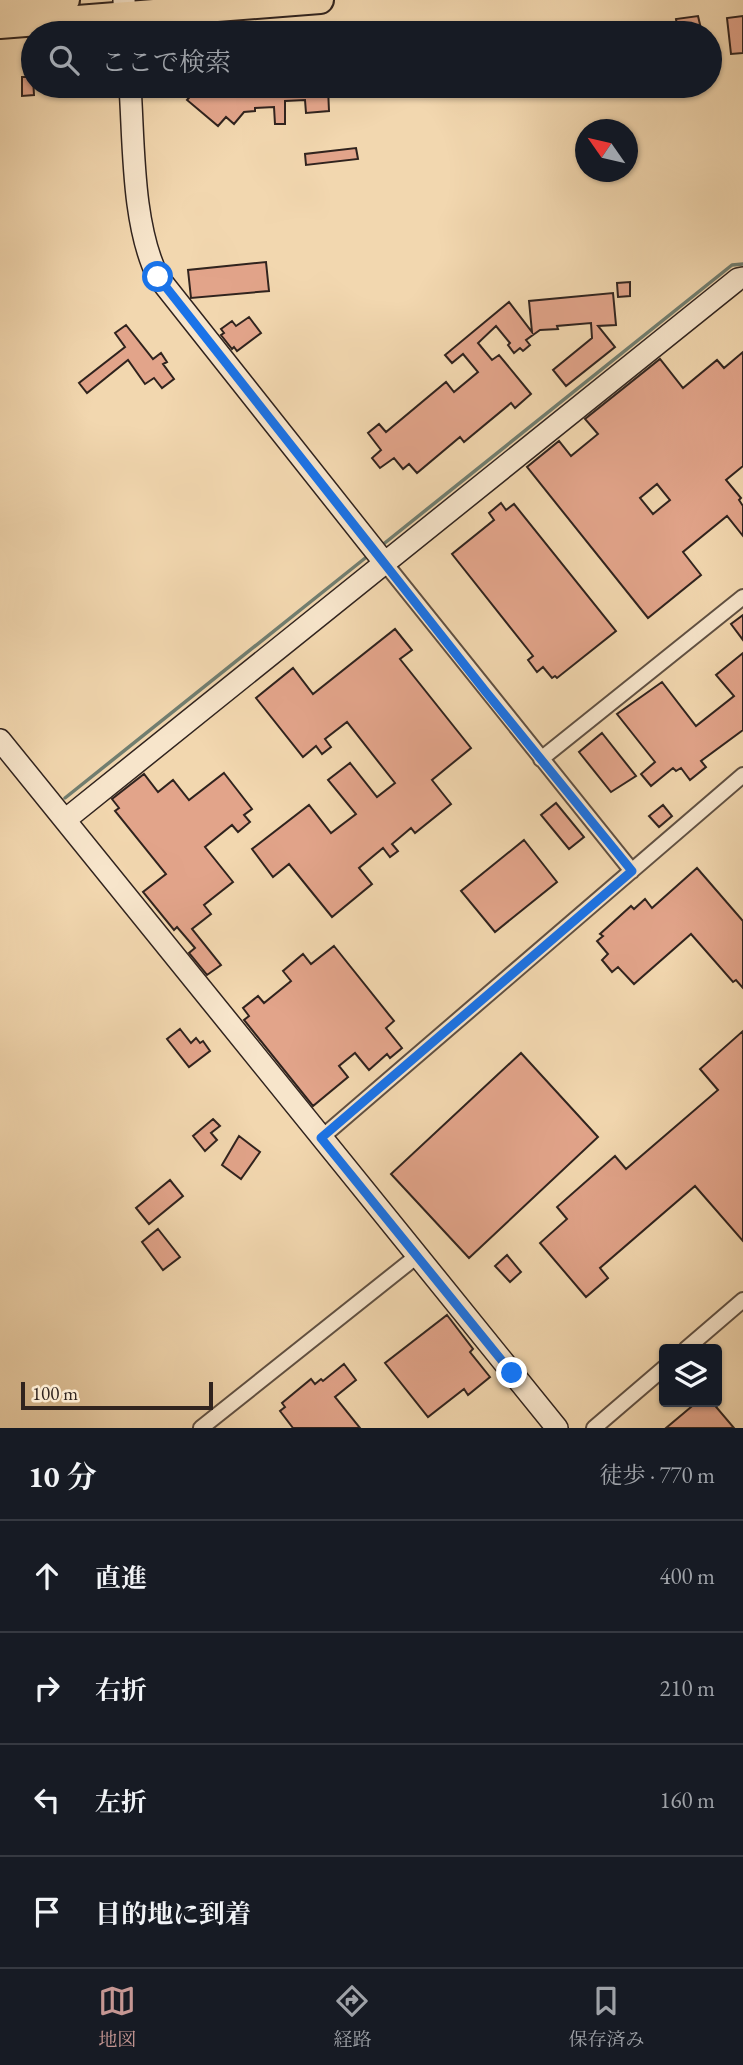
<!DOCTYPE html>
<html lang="ja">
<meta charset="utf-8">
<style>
body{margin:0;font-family:"EB Garamond","Noto Serif JP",serif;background:#242831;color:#f1f3f6}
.controls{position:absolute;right:21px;bottom:21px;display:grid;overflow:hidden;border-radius:7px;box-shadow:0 2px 5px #0004}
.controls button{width:63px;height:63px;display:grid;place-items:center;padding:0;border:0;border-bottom:2px solid #363941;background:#171b24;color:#f1f3f6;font:35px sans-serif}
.compass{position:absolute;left:575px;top:119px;width:63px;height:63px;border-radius:50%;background:#171b24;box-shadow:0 2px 5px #0004;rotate:304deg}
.scale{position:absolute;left:21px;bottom:18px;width:192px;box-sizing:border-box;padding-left:7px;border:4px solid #30231e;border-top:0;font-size:19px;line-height:24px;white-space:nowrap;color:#30231e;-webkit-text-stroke:5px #f7e5cb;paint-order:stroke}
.stop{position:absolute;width:21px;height:21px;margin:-16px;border:5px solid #1a73e8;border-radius:50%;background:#fff}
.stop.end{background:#1a73e8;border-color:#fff;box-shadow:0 2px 7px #0008}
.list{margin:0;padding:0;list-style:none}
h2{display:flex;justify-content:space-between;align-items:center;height:91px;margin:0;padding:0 28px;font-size:30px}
h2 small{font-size:23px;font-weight:400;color:#9ea1a6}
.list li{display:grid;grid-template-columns:46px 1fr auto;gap:21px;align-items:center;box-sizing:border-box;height:112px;padding:0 28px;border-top:2px solid #363941}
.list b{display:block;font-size:26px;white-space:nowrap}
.list em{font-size:23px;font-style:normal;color:#9ea1a6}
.icon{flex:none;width:38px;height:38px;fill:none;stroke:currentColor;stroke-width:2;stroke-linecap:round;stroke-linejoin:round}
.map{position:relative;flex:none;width:743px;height:1428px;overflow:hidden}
.search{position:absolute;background:#171b24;box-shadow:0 2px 5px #0004;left:21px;right:21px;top:21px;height:77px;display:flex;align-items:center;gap:18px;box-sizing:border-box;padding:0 24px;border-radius:38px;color:#9ea1a6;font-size:26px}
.sheet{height:539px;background:#171b24}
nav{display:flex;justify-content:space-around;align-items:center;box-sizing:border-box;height:98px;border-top:2px solid #363941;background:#171b24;font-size:19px;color:#9ea1a6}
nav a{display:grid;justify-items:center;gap:4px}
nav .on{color:#c59692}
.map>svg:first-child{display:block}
</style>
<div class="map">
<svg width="743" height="1428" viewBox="0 0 743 1428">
<rect width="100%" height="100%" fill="#f2d7af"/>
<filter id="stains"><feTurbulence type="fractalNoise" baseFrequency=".00286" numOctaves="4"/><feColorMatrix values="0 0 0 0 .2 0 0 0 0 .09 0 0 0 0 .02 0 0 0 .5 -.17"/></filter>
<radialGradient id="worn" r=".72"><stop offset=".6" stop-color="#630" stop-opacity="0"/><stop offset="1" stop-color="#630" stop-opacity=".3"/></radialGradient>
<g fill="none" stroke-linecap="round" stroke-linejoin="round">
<!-- stream -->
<path stroke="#717e70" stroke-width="3.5" d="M 381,546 L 732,265 L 743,264
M 65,798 L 369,555"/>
</g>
<!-- building -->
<path fill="#e2a48a" stroke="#30231e" stroke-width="2" fill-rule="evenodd" d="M 698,16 L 702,33 L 678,33 L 676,19 Z
M 743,16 L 743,53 L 731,54 L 727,18 Z
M 22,77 L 33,77 L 34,95 L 22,96 Z
M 199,86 L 314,86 L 314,90 L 328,88 L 329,111 L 306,113 L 305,100 L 285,101 L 285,124 L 275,124 L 274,107 L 255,108 L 255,111 L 244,112 L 234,124 L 226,117 L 218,126 L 187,100 Z
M 356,148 L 358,159 L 306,165 L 305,154 Z
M 266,262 L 269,291 L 191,298 L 188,270 Z
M 630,282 L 630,296 L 618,297 L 617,283 Z
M 613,293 L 616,325 L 598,326 L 615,347 L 566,386 L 553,370 L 592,338 L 591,323 L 557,326 L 558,329 L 540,330 L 526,340 L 530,345 L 523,351 L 520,348 L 514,353 L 508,345 L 510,343 L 496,326 L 478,343 L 492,360 L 499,355 L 531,394 L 515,408 L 511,403 L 464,442 L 460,437 L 417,473 L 409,464 L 403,469 L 394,458 L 380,468 L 372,458 L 381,450 L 368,433 L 379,424 L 386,432 L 446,382 L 454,392 L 478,372 L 463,354 L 452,363 L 445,355 L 509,302 L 532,332 L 529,301 Z
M 249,317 L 261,333 L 237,351 L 234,347 L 232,349 L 221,335 L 224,333 L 221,329 L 232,321 L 236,326 Z
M 126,325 L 153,359 L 161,353 L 167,362 L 163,364 L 174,379 L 162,388 L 154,378 L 145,384 L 128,360 L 87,393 L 79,383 L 125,347 L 115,333 Z
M 743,352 L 743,466 L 726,480 L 741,498 L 739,500 L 743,506 L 743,536 L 727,516 L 683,552 L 701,575 L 648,618 L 527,467 L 559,441 L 571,456 L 598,434 L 585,419 L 660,359 L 683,388 L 717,360 L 724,368 ZM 657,484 L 670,500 L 653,514 L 640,498 Z
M 501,503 L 506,510 L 514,504 L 616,631 L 557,678 L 555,676 L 552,678 L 543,667 L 537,672 L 528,660 L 533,656 L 452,554 L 494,520 L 489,513 Z
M 743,615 L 743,640 L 731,624 Z
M 395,629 L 412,650 L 400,659 L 471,748 L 432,780 L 451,804 L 415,833 L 411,828 L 392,844 L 398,851 L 390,857 L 383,848 L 359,868 L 372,884 L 332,917 L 289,864 L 273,877 L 252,849 L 309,805 L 331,833 L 356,814 L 328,780 L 350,763 L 377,797 L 395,783 L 347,722 L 325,739 L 331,747 L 322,754 L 316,746 L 303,757 L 256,698 L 293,668 L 313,694 Z
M 743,653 L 743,730 L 701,761 L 706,767 L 690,780 L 681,768 L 676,771 L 673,768 L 651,786 L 641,774 L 655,762 L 617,714 L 662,682 L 696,726 L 734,696 L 716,675 Z
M 602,733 L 636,776 L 611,792 L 579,752 Z
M 224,773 L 252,809 L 244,815 L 250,822 L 238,832 L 232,825 L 205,847 L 233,882 L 204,905 L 211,914 L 192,929 L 221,965 L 207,975 L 189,953 L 195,948 L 177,927 L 174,930 L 143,892 L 166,874 L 115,811 L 119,808 L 112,799 L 144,774 L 158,792 L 173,780 L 189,800 Z
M 556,803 L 584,837 L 569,849 L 541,815 Z
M 663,805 L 672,816 L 659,827 L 649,816 Z
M 524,840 L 557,882 L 495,932 L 461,891 Z
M 697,868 L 743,921 L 743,988 L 736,980 L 733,982 L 691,934 L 634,984 L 618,967 L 612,972 L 602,960 L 608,954 L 597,941 L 603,936 L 600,934 L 631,906 L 634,909 L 645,899 L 652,908 Z
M 334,946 L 394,1021 L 386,1028 L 402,1048 L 390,1058 L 387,1054 L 369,1070 L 355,1053 L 339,1066 L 348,1077 L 313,1106 L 244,1020 L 249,1016 L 243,1008 L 258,996 L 264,1003 L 291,981 L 283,971 L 303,954 L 311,964 Z
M 180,1029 L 191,1043 L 196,1038 L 200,1043 L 203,1041 L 210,1051 L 189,1067 L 167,1039 Z
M 743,1031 L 743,1241 L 695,1186 L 600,1268 L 608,1278 L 586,1297 L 540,1243 L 567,1219 L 557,1207 L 615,1156 L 626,1169 L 718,1090 L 700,1069 Z
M 521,1053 L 598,1137 L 469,1258 L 391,1174 Z
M 213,1119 L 220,1126 L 211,1133 L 217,1140 L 205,1151 L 193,1136 Z
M 239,1136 L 260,1152 L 241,1179 L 222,1165 Z
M 170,1180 L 183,1196 L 149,1224 L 136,1208 Z
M 158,1229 L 180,1257 L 163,1270 L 142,1242 Z
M 507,1255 L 521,1272 L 510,1282 L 495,1266 Z
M 447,1315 L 473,1349 L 470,1352 L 490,1377 L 468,1395 L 464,1389 L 428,1417 L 385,1363 Z
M 344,1364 L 356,1380 L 335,1397 L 360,1428 L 293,1428 L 280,1411 L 285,1407 L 282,1403 L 311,1379 L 315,1384 L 321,1379 L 323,1381 Z
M 697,1402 L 712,1402 L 734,1428 L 666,1428 Z"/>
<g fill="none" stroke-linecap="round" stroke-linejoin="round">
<defs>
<path id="street" d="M 384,562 L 632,871
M 541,759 L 743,597
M 321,1138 L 743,775
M 686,1349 L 743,1300
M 201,1428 L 417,1256
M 594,1428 L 664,1368"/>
<path id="secondary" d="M 124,0 L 126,33
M 130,86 C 134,145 132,225 158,277 L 384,562
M 0,740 L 557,1428
M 65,820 L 738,279 L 743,278"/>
<path id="highway" d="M 0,5 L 66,0
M 0,25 L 320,0"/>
</defs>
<!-- street casing -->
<use href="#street" stroke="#605042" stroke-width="18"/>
<!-- secondary casing -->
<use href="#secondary" stroke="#30231e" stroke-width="24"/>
<!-- highway casing -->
<use href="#highway" stroke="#30231e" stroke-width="30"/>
<!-- street -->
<use href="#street" stroke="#f7e5cb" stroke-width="14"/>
<!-- secondary -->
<use href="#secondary" stroke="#f7e5cb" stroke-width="21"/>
<!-- highway -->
<use href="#highway" stroke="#f2d7af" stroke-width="26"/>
</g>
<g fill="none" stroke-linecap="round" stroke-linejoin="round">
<!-- route -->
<path stroke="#1a73e8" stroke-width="9" d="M 158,277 L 486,692 L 632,871 L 321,1138 L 512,1373"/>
</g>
<rect width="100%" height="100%" filter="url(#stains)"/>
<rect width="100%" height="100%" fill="url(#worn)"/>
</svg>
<div class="controls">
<button><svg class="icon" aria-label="layers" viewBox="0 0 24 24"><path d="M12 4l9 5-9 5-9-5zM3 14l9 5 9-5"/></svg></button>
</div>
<svg class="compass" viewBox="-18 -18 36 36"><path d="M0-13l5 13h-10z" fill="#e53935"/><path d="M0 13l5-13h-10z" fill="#9ea1a6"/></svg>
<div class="scale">100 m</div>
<div class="stop" style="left:158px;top:277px"></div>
<div class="stop end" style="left:512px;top:1373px"></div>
<div class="search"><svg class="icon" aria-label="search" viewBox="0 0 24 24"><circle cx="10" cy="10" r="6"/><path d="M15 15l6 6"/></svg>ここで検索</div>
</div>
<section class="sheet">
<h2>10 分<small>徒歩 · 770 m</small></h2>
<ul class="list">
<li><svg class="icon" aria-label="ahead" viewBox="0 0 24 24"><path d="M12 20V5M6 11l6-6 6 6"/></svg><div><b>直進</b></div><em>400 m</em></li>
<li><svg class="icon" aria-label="right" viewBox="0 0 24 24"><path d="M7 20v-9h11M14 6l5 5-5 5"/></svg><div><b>右折</b></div><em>210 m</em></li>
<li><svg class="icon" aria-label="left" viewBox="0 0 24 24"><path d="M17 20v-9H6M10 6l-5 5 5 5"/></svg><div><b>左折</b></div><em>160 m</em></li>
<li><svg class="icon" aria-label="arrive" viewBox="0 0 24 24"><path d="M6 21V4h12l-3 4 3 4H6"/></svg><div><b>目的地に到着</b></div></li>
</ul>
</section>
<nav>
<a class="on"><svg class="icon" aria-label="map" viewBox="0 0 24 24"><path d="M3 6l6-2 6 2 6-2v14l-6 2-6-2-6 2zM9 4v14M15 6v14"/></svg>地図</a>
<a><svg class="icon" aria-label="directions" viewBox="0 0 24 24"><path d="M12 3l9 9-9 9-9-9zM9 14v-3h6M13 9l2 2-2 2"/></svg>経路</a>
<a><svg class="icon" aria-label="saved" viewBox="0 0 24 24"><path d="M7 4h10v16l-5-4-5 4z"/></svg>保存済み</a>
</nav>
